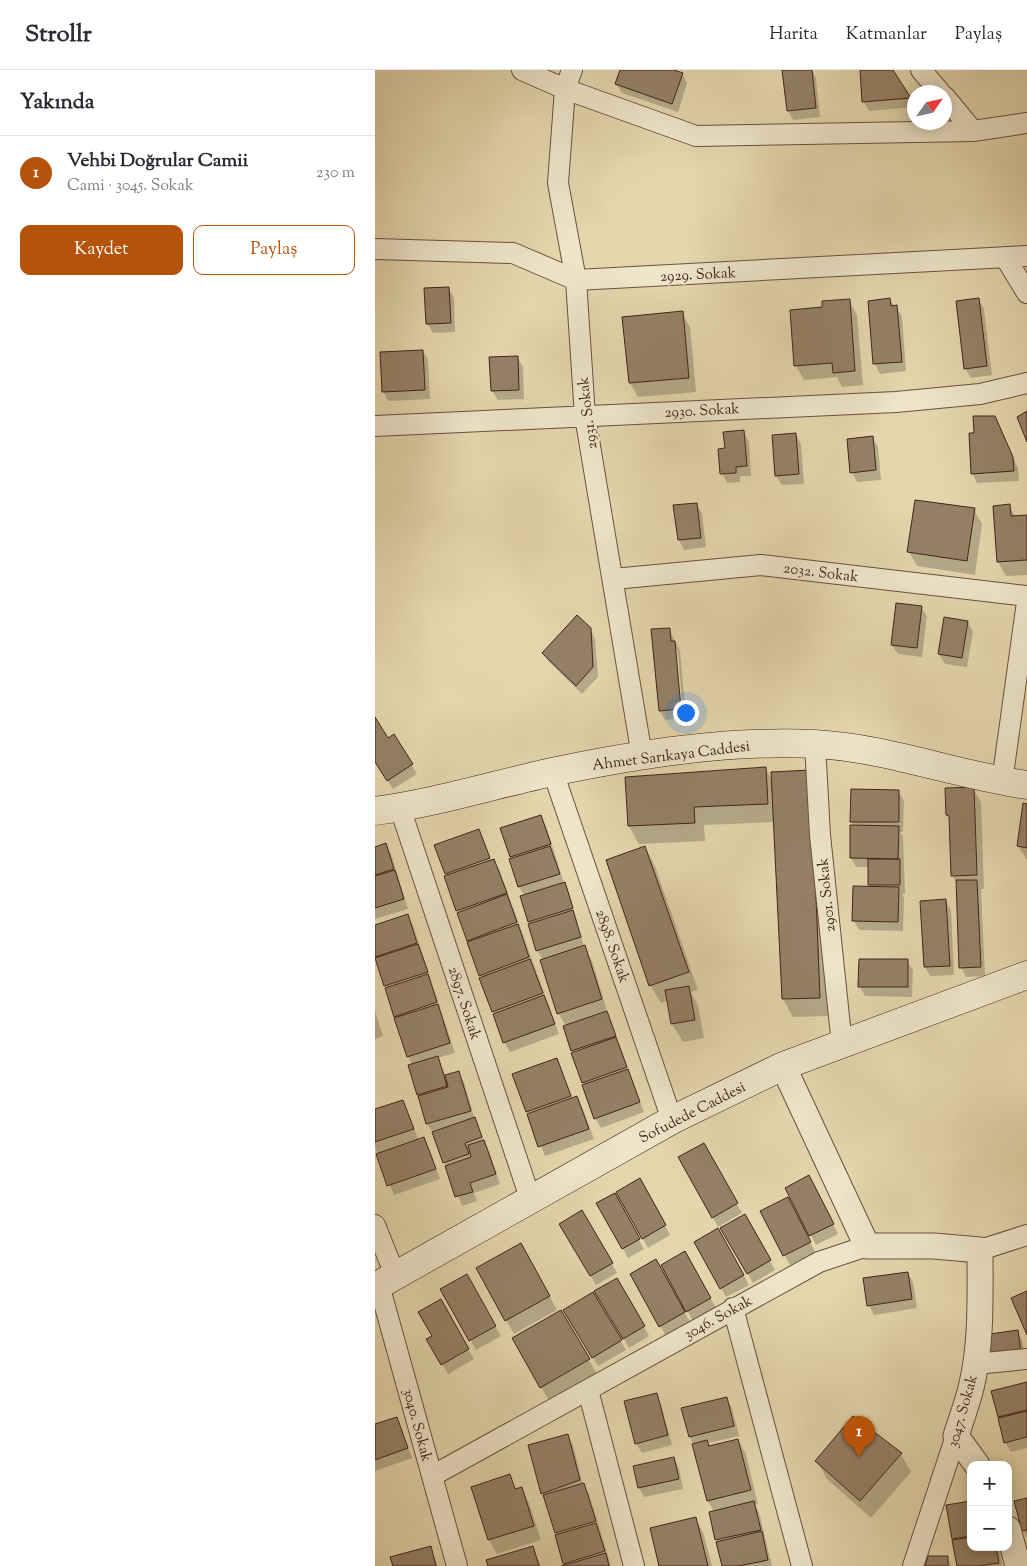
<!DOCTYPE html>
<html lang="tr">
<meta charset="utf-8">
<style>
body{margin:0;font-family:"Sorts Mill Goudy",serif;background:#f7f7f7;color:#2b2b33}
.controls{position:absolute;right:15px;bottom:15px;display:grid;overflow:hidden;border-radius:10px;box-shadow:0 2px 12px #0003}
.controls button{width:45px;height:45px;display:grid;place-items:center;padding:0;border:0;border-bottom:1px solid #e1e1e2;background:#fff;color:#2b2b33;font:25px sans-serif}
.compass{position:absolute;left:532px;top:15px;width:45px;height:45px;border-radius:50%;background:#fff;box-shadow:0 2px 12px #0003;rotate:56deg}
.you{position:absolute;left:310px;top:642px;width:18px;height:18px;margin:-12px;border:4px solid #fff;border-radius:50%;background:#1a73e8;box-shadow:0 0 0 8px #1a73e833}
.badge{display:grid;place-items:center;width:32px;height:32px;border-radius:50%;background:#b45309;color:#fff;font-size:16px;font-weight:700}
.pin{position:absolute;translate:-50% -41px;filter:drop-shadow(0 1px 2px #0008)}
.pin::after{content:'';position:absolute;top:26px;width:18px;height:15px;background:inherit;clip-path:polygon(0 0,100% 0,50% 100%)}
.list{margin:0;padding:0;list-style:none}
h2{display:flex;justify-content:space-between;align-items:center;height:65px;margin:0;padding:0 20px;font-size:21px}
h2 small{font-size:16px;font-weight:400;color:#7c7c81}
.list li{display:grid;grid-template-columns:32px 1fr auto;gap:15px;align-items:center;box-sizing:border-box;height:75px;padding:0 20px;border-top:1px solid #e1e1e2}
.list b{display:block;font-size:19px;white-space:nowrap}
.list p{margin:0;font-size:16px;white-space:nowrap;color:#7c7c81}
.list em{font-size:16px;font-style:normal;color:#7c7c81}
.actions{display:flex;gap:10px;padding:15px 20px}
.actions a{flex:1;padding:11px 0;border:1px solid #b45309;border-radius:10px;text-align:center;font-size:18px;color:#b45309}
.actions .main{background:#b45309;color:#fff}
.map{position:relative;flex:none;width:652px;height:1496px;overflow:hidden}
header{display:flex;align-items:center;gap:30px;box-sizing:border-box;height:70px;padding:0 25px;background:#fff;border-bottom:1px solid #e1e1e2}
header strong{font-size:24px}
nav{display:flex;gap:28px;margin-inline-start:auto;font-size:18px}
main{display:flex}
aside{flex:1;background:#fff}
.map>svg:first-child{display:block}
</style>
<header>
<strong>Strollr</strong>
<nav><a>Harita</a><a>Katmanlar</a><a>Paylaş</a></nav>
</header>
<main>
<aside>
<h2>Yakında<small></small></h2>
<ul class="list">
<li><span class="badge">1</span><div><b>Vehbi Doğrular Camii</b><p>Cami · 3045. Sokak</p></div><em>230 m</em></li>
</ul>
<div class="actions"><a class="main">Kaydet</a><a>Paylaş</a></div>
</aside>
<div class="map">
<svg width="652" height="1496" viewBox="0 0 652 1496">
<rect width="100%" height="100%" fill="#e3d5ac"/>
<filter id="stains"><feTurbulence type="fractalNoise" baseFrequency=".004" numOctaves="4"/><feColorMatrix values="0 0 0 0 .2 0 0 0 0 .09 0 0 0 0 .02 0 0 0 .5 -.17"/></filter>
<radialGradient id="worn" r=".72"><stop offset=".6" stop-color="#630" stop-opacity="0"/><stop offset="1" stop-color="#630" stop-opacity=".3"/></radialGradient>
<!-- shadow -->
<path fill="#0003" fill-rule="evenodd" d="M 246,0 L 299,0 L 307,4 L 312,13 L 303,42 L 247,23 L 241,14 Z
M 418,0 L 437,0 L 441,8 L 445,47 L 418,50 L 413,40 Z
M 486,0 L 517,0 L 540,37 L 494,41 L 488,31 Z
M 73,218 L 79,228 L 80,262 L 58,263 L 52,253 Z
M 603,229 L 609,239 L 617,305 L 596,308 L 590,298 Z
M 515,230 L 527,246 L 531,301 L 505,304 L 500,294 L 494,232 Z
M 474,231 L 482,245 L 488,315 L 467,317 L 462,307 L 429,310 L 421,296 L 448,238 Z
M 307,243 L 315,257 L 321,322 L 263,327 L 255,313 Z
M 48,281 L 53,290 L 55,329 L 13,331 L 8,321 Z
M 142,287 L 148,297 L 149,329 L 123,330 L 117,321 Z
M 620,347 L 643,398 L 644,411 L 602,413 L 597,403 L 600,364 Z
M 368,362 L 374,371 L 376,406 L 365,406 L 365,412 L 352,413 L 347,403 L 351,379 Z
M 421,365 L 426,374 L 429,414 L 407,415 L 401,406 Z
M 497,367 L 503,377 L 506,410 L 482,412 L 477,402 Z
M 321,434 L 327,443 L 331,477 L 309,480 L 304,470 L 300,436 Z
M 634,436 L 641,447 L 652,446 L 652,505 L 631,506 L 623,492 Z
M 599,440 L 607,454 L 600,505 L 542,496 L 534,482 Z
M 546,537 L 552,546 L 547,587 L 523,584 L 517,575 Z
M 593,552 L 598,562 L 592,597 L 570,594 L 564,584 Z
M 215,559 L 220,569 L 223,607 L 207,624 L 174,592 L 168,583 Z
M 294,559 L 305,581 L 311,648 L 290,650 L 285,641 ZM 300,578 L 303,581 L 308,645 L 305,645 Z
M 0,650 L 13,669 L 19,665 L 42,704 L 18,719 L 0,690 Z
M 391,699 L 398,712 L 436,701 L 455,946 L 418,947 L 408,929 L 400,752 L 329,755 L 330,771 L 264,774 L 254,756 L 251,708 Z
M 598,718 L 606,732 L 609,819 L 606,819 L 610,906 L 591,907 L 586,897 L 583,816 L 577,805 L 575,750 L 572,745 Z
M 523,721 L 529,731 L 528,762 L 525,762 L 528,766 L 530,824 L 527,824 L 529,828 L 528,861 L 484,860 L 479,851 L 496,818 L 494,797 L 481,797 L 476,788 L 479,756 L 476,752 Z
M 652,735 L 652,790 L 643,776 Z
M 166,747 L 171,756 L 189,813 L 194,823 L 209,877 L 217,891 L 233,944 L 269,1042 L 226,1058 L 220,1048 L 198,984 L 189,957 L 191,956 L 183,943 L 168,890 L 162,880 L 154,852 L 149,825 L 144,817 L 127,759 Z
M 103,760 L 116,791 L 118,790 L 124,799 L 184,964 L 135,982 L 129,972 L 71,807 L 73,807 L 71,804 Z
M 11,775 L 16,784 L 33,839 L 0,849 L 0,778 Z
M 270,778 L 280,796 L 323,920 L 316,922 L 323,936 L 329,968 L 308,972 L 297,954 L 293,930 L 286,933 L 275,915 Z
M 570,831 L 576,840 L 579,905 L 555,906 L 550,897 L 546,832 Z
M 32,846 L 38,855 L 80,983 L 63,988 L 71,1006 L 83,1002 L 89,1012 L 100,1050 L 114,1081 L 125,1114 L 99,1123 L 102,1131 L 87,1136 L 58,1063 L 52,1054 L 38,995 L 33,987 L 0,885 L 0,856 Z
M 532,891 L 538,900 L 537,927 L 490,926 L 485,917 Z
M 0,941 L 8,966 L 0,969 Z
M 182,990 L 198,1029 L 202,1027 L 207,1037 L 219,1069 L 170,1086 L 152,1042 Z
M 28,1031 L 44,1071 L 49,1069 L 54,1078 L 65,1109 L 19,1125 L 0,1077 L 0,1041 Z
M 329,1075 L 367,1143 L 343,1157 L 305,1088 Z
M 265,1110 L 295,1165 L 273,1178 L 242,1123 Z
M 439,1116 L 463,1164 L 441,1175 L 412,1119 Z
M 239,1125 L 269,1179 L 253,1188 L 223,1133 Z
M 418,1138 L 440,1182 L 415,1195 L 387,1142 Z
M 207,1141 L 242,1203 L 221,1215 L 186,1154 Z
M 370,1145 L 400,1200 L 378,1213 L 347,1158 Z
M 343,1160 L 374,1215 L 351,1227 L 321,1173 Z
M 310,1183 L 341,1238 L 318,1251 L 287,1195 Z
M 154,1188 L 182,1240 L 139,1264 L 131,1250 Z
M 280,1191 L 315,1252 L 291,1266 L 256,1205 Z
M 533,1203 L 538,1212 L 542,1238 L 499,1245 L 494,1235 Z
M 91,1206 L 126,1266 L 101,1280 L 67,1220 Z
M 241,1209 L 274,1266 L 254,1278 L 221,1221 Z
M 217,1224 L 251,1280 L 223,1296 L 190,1240 Z
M 65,1231 L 99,1289 L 73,1304 L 53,1269 L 58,1266 Z
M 186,1242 L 222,1304 L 174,1331 L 139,1269 Z
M 642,1261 L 647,1270 L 651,1291 L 619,1296 Z
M 652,1313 L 652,1378 L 636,1382 L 630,1372 L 618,1322 Z
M 281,1324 L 286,1334 L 297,1375 L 267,1383 L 261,1373 Z
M 351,1328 L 357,1338 L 364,1366 L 333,1373 L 335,1377 L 363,1370 L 371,1384 L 383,1434 L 380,1435 L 384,1442 L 397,1496 L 348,1496 L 335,1443 L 339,1442 L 333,1431 L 308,1339 Z
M 21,1348 L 37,1388 L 0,1401 L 0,1355 Z
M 193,1366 L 198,1375 L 208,1415 L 214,1424 L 236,1496 L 191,1496 L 189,1493 L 154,1375 Z
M 526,1384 L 536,1402 L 496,1448 L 452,1409 L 442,1391 Z
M 299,1389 L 304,1398 L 308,1419 L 269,1427 L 264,1418 L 259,1397 Z
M 134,1406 L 142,1420 L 146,1419 L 154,1433 L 166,1470 L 122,1484 L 114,1470 L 97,1418 Z
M 652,1429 L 652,1468 L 648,1460 Z
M 596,1432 L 596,1477 L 624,1477 L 627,1496 L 583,1496 L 579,1468 Z
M 320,1448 L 328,1462 L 337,1496 L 285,1496 Z
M 158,1477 L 166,1496 L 114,1496 Z
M 55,1478 L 63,1496 L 19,1496 Z
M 572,1487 L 577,1496 L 552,1496 Z"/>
<!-- building -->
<path fill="#958066" stroke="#41241a" d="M 245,0 L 299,0 L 308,3 L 297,34 L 240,14 Z
M 407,0 L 437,0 L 441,38 L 412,41 Z
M 485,0 L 518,0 L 536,28 L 487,32 Z
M 74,217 L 76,253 L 51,254 L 49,218 Z
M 515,228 L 516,236 L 522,235 L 527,292 L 498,294 L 493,231 Z
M 604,228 L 612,296 L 589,299 L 581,231 Z
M 475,229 L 480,301 L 458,303 L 457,293 L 419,296 L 415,240 L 447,237 L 447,231 Z
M 308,241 L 314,308 L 254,313 L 247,247 Z
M 48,280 L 50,320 L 7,322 L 5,282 Z
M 143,286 L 144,320 L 116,321 L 114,287 Z
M 652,341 L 652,372 L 642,347 Z
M 598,346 L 620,346 L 638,387 L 639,401 L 596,404 L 594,363 L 599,363 Z
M 369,360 L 372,396 L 361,397 L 361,403 L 345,404 L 343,379 L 350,378 L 348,362 Z
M 421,363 L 424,404 L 400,406 L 397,365 Z
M 498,366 L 501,400 L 475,403 L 472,369 Z
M 540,430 L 600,438 L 592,491 L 532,482 Z
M 322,433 L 326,468 L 303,470 L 298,435 Z
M 635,434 L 636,446 L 652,445 L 652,490 L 622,492 L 618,436 Z
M 521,533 L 547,536 L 542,578 L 516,575 Z
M 202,545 L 216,558 L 218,597 L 201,616 L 167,583 Z
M 569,547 L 593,551 L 587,588 L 563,584 Z
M 295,558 L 296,571 L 300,571 L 306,639 L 284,641 L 276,559 Z
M 0,647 L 13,668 L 19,664 L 38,694 L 12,711 L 0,692 Z
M 391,697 L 393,734 L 319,737 L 320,753 L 253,756 L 250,707 Z
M 436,700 L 445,928 L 407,929 L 396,702 Z
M 599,717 L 602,805 L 576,806 L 574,746 L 571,745 L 570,718 Z
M 476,719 L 524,720 L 524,752 L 475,752 Z
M 648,733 L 652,734 L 652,778 L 642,776 Z
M 166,745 L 176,774 L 135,787 L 125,758 Z
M 475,755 L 524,756 L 523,789 L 475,788 Z
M 104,759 L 115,788 L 70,804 L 59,775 Z
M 11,773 L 19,799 L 0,805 L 0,777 Z
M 175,776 L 185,804 L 143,817 L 134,789 Z
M 270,776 L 314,902 L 274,916 L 231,790 Z
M 119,789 L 132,823 L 81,841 L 69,806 Z
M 493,789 L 525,789 L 525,815 L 493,815 Z
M 20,800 L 29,829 L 0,838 L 0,806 Z
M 581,810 L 602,810 L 606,897 L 584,898 Z
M 190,812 L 198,838 L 153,852 L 145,826 Z
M 478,816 L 524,817 L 523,852 L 477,851 Z
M 132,824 L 142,852 L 92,871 L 82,843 Z
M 571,829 L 575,896 L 549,897 L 545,831 Z
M 198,840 L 206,867 L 161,881 L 153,854 Z
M 33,844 L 42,873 L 0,887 L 0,855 Z
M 143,854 L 154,887 L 104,906 L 92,872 Z
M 43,874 L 53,902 L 9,916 L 0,888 Z
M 210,875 L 227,929 L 182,944 L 165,890 Z
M 155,889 L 168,923 L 117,942 L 104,908 Z
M 484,889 L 533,889 L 533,917 L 483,917 Z
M 53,904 L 62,932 L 19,947 L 10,918 Z
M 314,916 L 320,950 L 296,954 L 290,920 Z
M 169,925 L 180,954 L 128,973 L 118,944 Z
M 63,934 L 75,973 L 32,987 L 19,948 Z
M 232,941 L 241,966 L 196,981 L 188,956 Z
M 241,967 L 252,997 L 207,1013 L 196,983 Z
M 63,986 L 72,1016 L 42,1025 L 33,995 Z
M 182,988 L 196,1026 L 151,1042 L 137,1004 Z
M 253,999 L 265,1032 L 219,1049 L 207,1015 Z
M 84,1001 L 96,1041 L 51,1054 L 43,1026 L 73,1017 L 70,1005 Z
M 202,1026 L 214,1059 L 163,1077 L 152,1044 Z
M 28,1030 L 39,1059 L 0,1072 L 0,1039 Z
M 100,1047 L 107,1067 L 90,1073 L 94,1084 L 68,1093 L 57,1062 Z
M 49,1067 L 61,1099 L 12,1116 L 1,1084 Z
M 109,1070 L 121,1104 L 95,1113 L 98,1122 L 80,1127 L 70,1096 L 96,1087 L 93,1075 Z
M 329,1073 L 363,1133 L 337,1148 L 303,1087 Z
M 434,1105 L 459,1154 L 434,1166 L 410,1118 Z
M 265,1108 L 291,1155 L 267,1169 L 241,1122 Z
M 240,1123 L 265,1169 L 247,1179 L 221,1133 Z
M 413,1127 L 436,1172 L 408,1186 L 385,1141 Z
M 207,1140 L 238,1193 L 215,1206 L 184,1154 Z
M 370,1144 L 396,1190 L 372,1204 L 345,1158 Z
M 343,1158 L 369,1205 L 345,1219 L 319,1172 Z
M 146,1173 L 175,1226 L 130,1251 L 101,1198 Z
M 310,1181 L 336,1228 L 311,1242 L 286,1195 Z
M 281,1189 L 310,1242 L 284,1257 L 255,1204 Z
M 533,1202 L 537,1229 L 492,1236 L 488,1208 Z
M 92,1204 L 121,1256 L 94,1271 L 65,1219 Z
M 242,1208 L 270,1256 L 248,1269 L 219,1221 Z
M 652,1221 L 652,1265 L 636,1228 Z
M 218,1222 L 247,1270 L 217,1288 L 188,1240 Z
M 66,1229 L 94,1279 L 66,1295 L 51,1269 L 57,1266 L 43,1242 Z
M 186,1240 L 215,1289 L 165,1318 L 137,1268 Z
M 643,1260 L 646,1282 L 612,1287 L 608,1265 Z
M 652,1312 L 652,1340 L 623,1347 L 616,1321 Z
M 282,1323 L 293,1365 L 260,1374 L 249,1331 Z
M 352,1327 L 359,1356 L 314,1367 L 306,1338 Z
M 652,1341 L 652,1367 L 629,1373 L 623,1348 Z
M 478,1346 L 527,1383 L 485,1431 L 440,1391 Z
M 22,1347 L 33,1378 L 0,1390 L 0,1354 Z
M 193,1364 L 205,1410 L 166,1424 L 153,1375 Z
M 363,1369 L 376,1420 L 332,1431 L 317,1374 L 332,1370 L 334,1376 Z
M 299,1387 L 304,1409 L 263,1418 L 258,1396 Z
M 135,1404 L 140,1419 L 147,1417 L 159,1456 L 113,1470 L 96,1417 Z
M 209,1413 L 221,1451 L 180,1463 L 168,1425 Z
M 652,1428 L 652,1460 L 647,1461 L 639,1431 Z
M 379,1431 L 386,1460 L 340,1470 L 334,1442 Z
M 596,1431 L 596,1466 L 577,1469 L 571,1435 Z
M 321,1447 L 333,1496 L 284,1496 L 275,1458 Z
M 221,1453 L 230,1481 L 188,1494 L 180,1465 Z
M 387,1461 L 393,1490 L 364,1496 L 347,1496 L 341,1472 Z
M 596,1467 L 596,1477 L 621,1477 L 624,1493 L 604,1496 L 582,1496 L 577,1470 Z
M 56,1476 L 61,1496 L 18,1496 L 15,1487 Z
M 158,1476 L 164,1496 L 113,1496 L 111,1490 Z
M 231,1483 L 234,1496 L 186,1496 Z
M 553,1486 L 573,1486 L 573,1496 L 550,1496 Z"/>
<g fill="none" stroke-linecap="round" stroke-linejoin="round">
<defs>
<path id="minor" d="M 147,0 L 190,19 L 321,66 L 598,61 L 652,53
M 197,0 L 190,19 L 183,113 L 201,210 L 210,346 L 267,686
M 546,0 L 565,22
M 570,27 L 598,61
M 0,179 L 138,183 L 201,210 L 652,186
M 630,187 L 652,223
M 0,356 L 521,332 L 605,324 L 652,313
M 239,509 L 386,495 L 652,526
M 440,674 L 445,765 L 467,975
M 178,702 L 297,1050
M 627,712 L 652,532
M 25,738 L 155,1128
M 0,1155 L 20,1205
M 605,1180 L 652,1165
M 4,1215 L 82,1496
M 358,1238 L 427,1496
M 600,1294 L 652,1289
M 213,1320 L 259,1496
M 57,1406 L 444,1192 L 492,1176
M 538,1496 L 581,1366"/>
<path id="tertiary" d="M 408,996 L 492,1176 L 559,1176 L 605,1180 C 605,1225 607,1274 596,1318 C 592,1334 586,1350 581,1366 L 602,1395
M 633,1459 L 643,1496"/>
<path id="secondary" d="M 0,741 C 60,733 118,715 177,702 C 263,684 353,670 440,674 C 513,678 581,705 652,715
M 0,1217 L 297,1050 L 408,996 L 652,905"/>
</defs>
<!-- minor casing -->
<use href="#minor" stroke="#6a503e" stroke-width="22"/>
<!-- tertiary casing -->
<use href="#tertiary" stroke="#6a503e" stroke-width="27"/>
<!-- secondary casing -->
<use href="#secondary" stroke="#41241a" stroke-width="29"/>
<!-- minor -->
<use href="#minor" stroke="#ede4c9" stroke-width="20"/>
<!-- tertiary -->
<use href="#tertiary" stroke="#ede4c9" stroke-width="25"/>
<!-- secondary -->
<use href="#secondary" stroke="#ede4c9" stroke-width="28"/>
</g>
<g text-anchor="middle" stroke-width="4" stroke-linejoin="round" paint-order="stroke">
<!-- street labels -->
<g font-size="15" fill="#41241a" stroke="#ede4c9">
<text transform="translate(323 204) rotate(-3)" y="5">2929. Sokak</text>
<text transform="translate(327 340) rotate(-3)" y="5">2930. Sokak</text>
<text transform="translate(212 343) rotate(-97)" y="5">2931. Sokak</text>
<text transform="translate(446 502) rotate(7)" y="5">2032. Sokak</text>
<text transform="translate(296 685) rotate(-7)" y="5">Ahmet Sarıkaya Caddesi</text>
<text transform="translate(451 825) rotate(-96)" y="5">2901. Sokak</text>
<text transform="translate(238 876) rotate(71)" y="5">2898. Sokak</text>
<text transform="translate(90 933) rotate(72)" y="5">2897. Sokak</text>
<text transform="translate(317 1042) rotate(-27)" y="5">Sofudede Caddesi</text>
<text transform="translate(343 1247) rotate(-29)" y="5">3046. Sokak</text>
<text transform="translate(587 1341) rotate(-74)" y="5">3047. Sokak</text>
<text transform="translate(43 1355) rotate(75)" y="5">3040. Sokak</text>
</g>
</g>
<rect width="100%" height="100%" filter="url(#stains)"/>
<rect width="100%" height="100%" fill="url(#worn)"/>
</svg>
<div class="controls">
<button>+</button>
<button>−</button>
</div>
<svg class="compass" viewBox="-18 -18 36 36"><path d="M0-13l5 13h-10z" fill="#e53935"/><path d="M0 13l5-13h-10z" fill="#7c7c81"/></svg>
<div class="you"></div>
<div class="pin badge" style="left:484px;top:1387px">1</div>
</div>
</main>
